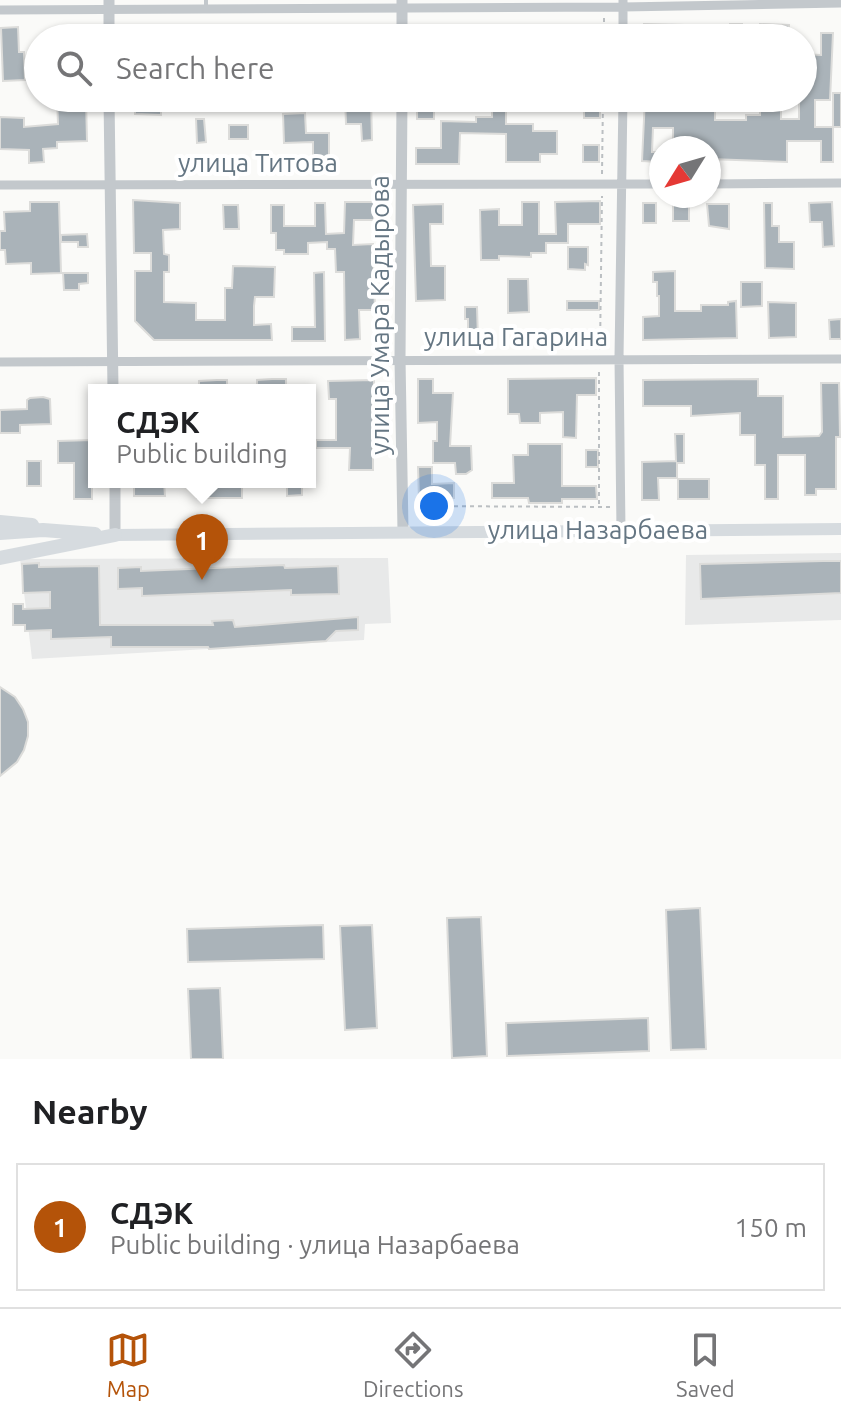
<!DOCTYPE html>
<meta charset="utf-8">
<style>
body{margin:0;font-family:Ubuntu,sans-serif;background:#f2f2f2;color:#202124}
.compass{position:absolute;left:649px;top:136px;width:72px;height:72px;border-radius:50%;background:#fff;box-shadow:0 2px 6px #0004;rotate:233deg}
.you{position:absolute;left:434px;top:506px;width:28px;height:28px;margin:-20px;border:6px solid #fff;border-radius:50%;background:#1a73e8;box-shadow:0 0 0 12px #1a73e833}
.badge{display:grid;place-items:center;width:52px;height:52px;border-radius:50%;background:#b45309;color:#fff;font-size:26px;font-weight:700}
.pin{position:absolute;translate:-50% -66px;filter:drop-shadow(0 2px 4px #0008)}
.pin::after{content:'';position:absolute;top:42px;width:28px;height:24px;background:inherit;clip-path:polygon(0 0,100% 0,50% 100%)}
.popup{position:absolute;left:88px;top:384px;width:228px;height:104px;box-sizing:border-box;display:grid;place-content:center;border-radius:0px;background:#fff;filter:drop-shadow(0 2px 6px #0005);font-size:26px;white-space:nowrap;color:#757577}
.popup b{font-size:30px;color:#202124}
.popup::after{content:'';position:absolute;left:50%;top:100%;margin-left:-16px;border:16px solid transparent;border-top-color:#fff}
.list{margin:0;padding:0;list-style:none}
h2{display:flex;justify-content:space-between;align-items:center;height:104px;margin:0;padding:0 32px;font-size:34px}
h2 small{font-size:26px;font-weight:400;color:#757577}
.list li{display:grid;grid-template-columns:52px 1fr auto;gap:24px;align-items:center;box-sizing:border-box;height:128px;margin:0 16px 16px;padding:0 16px;border:2px solid #e0e0e0;border-radius:0px}
.list b{display:block;font-size:30px;white-space:nowrap}
.list p{margin:0;font-size:26px;white-space:nowrap;color:#757577}
.list em{font-size:26px;font-style:normal;color:#757577}
.icon{flex:none;width:44px;height:44px;fill:none;stroke:currentColor;stroke-width:2;stroke-linecap:round;stroke-linejoin:round}
.map{position:relative;flex:none;width:841px;height:1059px;overflow:hidden}
.search{position:absolute;background:#fff;box-shadow:0 2px 6px #0004;left:24px;right:24px;top:24px;height:88px;display:flex;align-items:center;gap:20px;box-sizing:border-box;padding:0 28px;border-radius:44px;color:#757577;font-size:30px}
.sheet{height:248px;background:#fff}
nav{display:flex;justify-content:space-around;align-items:center;box-sizing:border-box;height:112px;border-top:2px solid #e0e0e0;background:#fff;font-size:22px;color:#757577}
nav a{display:grid;justify-items:center;gap:4px}
nav .on{color:#b45309}
.map>svg:first-child{display:block}
</style>
<div class="map">
<svg width="841" height="1059" viewBox="0 0 841 1059">
<rect width="100%" height="100%" fill="#fafaf8"/>
<!-- built -->
<path fill="#e8e9e9" d="M 841,553 L 841,620 L 685,625 L 686,555 Z
M 388,558 L 391,623 L 365,624 L 364,640 L 32,659 L 20,559 Z"/>
<!-- building -->
<path fill="#aab3b9" stroke="#dcdcda" stroke-width="2" d="M 644,24 L 684,25 L 684,38 L 644,37 Z
M 730,24 L 742,24 L 742,38 L 730,38 Z
M 760,24 L 789,25 L 788,38 L 760,38 Z
M 481,26 L 509,26 L 508,38 L 467,38 L 467,28 Z
M 539,26 L 601,26 L 600,38 L 539,38 Z
M 18,27 L 19,52 L 24,52 L 25,80 L 3,81 L 1,28 Z
M 361,27 L 373,28 L 373,38 L 360,38 Z
M 420,27 L 436,27 L 435,38 L 420,38 Z
M 166,28 L 166,38 L 149,38 L 149,29 Z
M 200,28 L 201,38 L 187,38 L 186,29 Z
M 821,33 L 833,33 L 830,100 L 815,100 L 815,127 L 833,127 L 833,162 L 821,162 L 821,141 L 787,141 L 787,162 L 709,159 L 709,148 L 673,148 L 673,128 L 653,128 L 652,152 L 659,152 L 659,162 L 642,161 L 645,98 L 715,98 L 715,120 L 746,120 L 746,115 L 760,115 L 760,98 L 781,98 L 781,119 L 799,119 L 799,98 L 803,98 L 803,54 L 821,55 Z
M 833,93 L 841,93 L 841,127 L 833,127 Z
M 57,98 L 86,98 L 87,141 L 57,142 L 57,148 L 43,149 L 44,162 L 29,163 L 29,150 L 0,149 L 0,117 L 24,118 L 24,127 L 58,124 Z
M 345,98 L 371,98 L 372,140 L 362,141 L 361,124 L 346,124 Z
M 417,98 L 426,98 L 426,106 L 434,106 L 434,119 L 417,119 Z
M 584,98 L 600,98 L 600,118 L 584,118 Z
M 135,99 L 161,100 L 161,115 L 135,114 Z
M 506,110 L 506,124 L 533,124 L 533,131 L 557,131 L 557,154 L 540,154 L 540,162 L 506,162 L 506,134 L 460,133 L 459,164 L 416,164 L 416,148 L 441,148 L 441,121 L 476,122 L 476,117 L 492,117 L 492,111 Z
M 305,113 L 306,133 L 329,133 L 329,162 L 313,162 L 313,142 L 284,143 L 283,114 Z
M 196,119 L 204,119 L 206,142 L 197,143 Z
M 229,125 L 248,125 L 248,139 L 229,139 Z
M 583,145 L 599,145 L 599,162 L 583,162 Z
M 133,200 L 180,203 L 180,229 L 163,230 L 164,254 L 169,255 L 169,272 L 164,272 L 164,302 L 196,303 L 196,320 L 225,320 L 225,288 L 232,288 L 233,266 L 275,267 L 274,297 L 255,297 L 254,306 L 254,325 L 271,324 L 272,340 L 154,340 L 135,321 L 135,271 L 151,271 L 151,253 L 134,253 Z
M 600,201 L 600,224 L 568,224 L 568,243 L 546,243 L 546,253 L 531,253 L 531,257 L 499,256 L 499,260 L 481,260 L 480,210 L 499,209 L 499,225 L 522,225 L 522,202 L 539,202 L 539,234 L 556,234 L 555,202 Z
M 30,202 L 59,202 L 61,273 L 31,274 L 31,263 L 6,264 L 5,250 L 0,250 L 0,231 L 5,231 L 4,212 L 30,211 Z
M 345,202 L 374,202 L 374,220 L 354,220 L 353,245 L 373,244 L 375,310 L 359,310 L 360,339 L 345,340 L 344,272 L 336,272 L 335,249 L 327,249 L 327,242 L 308,243 L 308,254 L 284,254 L 284,250 L 276,250 L 276,233 L 271,233 L 271,205 L 284,205 L 284,226 L 315,226 L 315,203 L 325,203 L 326,234 L 344,233 Z
M 832,202 L 834,246 L 823,247 L 822,222 L 810,222 L 809,203 Z
M 643,203 L 656,203 L 656,223 L 643,223 Z
M 673,203 L 689,203 L 689,221 L 673,221 Z
M 764,203 L 772,203 L 772,226 L 779,226 L 779,242 L 794,242 L 794,269 L 765,268 Z
M 443,204 L 443,224 L 430,224 L 431,266 L 445,266 L 445,300 L 416,301 L 413,205 Z
M 707,204 L 729,204 L 729,229 L 709,226 Z
M 223,205 L 238,205 L 239,229 L 224,229 Z
M 87,234 L 88,247 L 78,247 L 78,242 L 61,242 L 61,235 Z
M 568,247 L 588,247 L 588,265 L 585,264 L 585,270 L 568,269 Z
M 675,271 L 675,311 L 701,311 L 701,305 L 728,305 L 728,302 L 736,301 L 737,338 L 643,340 L 643,317 L 659,316 L 659,296 L 657,296 L 657,282 L 653,282 L 653,272 Z
M 324,272 L 325,341 L 292,341 L 292,327 L 315,327 L 314,273 Z
M 63,273 L 88,273 L 88,283 L 79,284 L 79,290 L 64,290 Z
M 508,279 L 528,279 L 529,312 L 508,313 Z
M 741,282 L 762,282 L 762,306 L 741,307 Z
M 567,301 L 599,301 L 599,310 L 567,310 Z
M 768,302 L 796,303 L 796,337 L 769,338 Z
M 465,307 L 477,307 L 478,339 L 468,340 L 468,319 L 465,319 Z
M 841,319 L 841,339 L 830,339 L 829,320 Z
M 579,330 L 594,330 L 594,340 L 579,340 Z
M 596,378 L 596,395 L 577,395 L 576,438 L 563,437 L 563,412 L 540,413 L 540,423 L 520,423 L 519,414 L 508,414 L 508,379 Z
M 272,379 L 286,379 L 286,390 L 257,390 L 257,380 Z
M 418,379 L 433,379 L 433,393 L 453,393 L 450,446 L 471,446 L 472,470 L 466,474 L 456,474 L 455,463 L 433,463 L 433,441 L 437,441 L 437,422 L 418,423 Z
M 758,379 L 758,396 L 783,396 L 783,437 L 819,436 L 822,432 L 821,383 L 839,383 L 840,437 L 836,437 L 836,489 L 816,489 L 816,495 L 805,495 L 805,455 L 778,455 L 778,499 L 765,499 L 765,465 L 755,465 L 755,435 L 740,435 L 740,413 L 691,416 L 691,406 L 643,406 L 643,380 Z
M 217,380 L 227,380 L 227,390 L 199,390 L 199,381 Z
M 374,380 L 373,422 L 377,422 L 377,439 L 373,439 L 373,470 L 349,470 L 350,448 L 316,448 L 316,440 L 336,440 L 336,399 L 329,399 L 328,381 Z
M 43,397 L 50,399 L 51,424 L 20,425 L 20,433 L 0,433 L 0,410 L 27,409 L 27,400 L 30,398 Z
M 675,434 L 684,434 L 684,463 L 677,463 L 677,478 L 658,478 L 659,500 L 642,500 L 642,462 L 676,461 Z
M 92,440 L 92,499 L 74,499 L 74,463 L 58,463 L 58,441 Z
M 528,444 L 562,444 L 562,486 L 596,486 L 597,499 L 562,499 L 562,503 L 529,503 L 528,498 L 492,498 L 492,483 L 514,483 L 513,455 L 528,455 Z
M 586,450 L 598,450 L 598,467 L 586,467 Z
M 27,461 L 41,461 L 41,486 L 27,486 Z
M 418,467 L 432,467 L 432,484 L 454,483 L 454,498 L 419,499 Z
M 678,479 L 709,479 L 709,499 L 678,499 Z
M 134,482 L 164,482 L 165,496 L 134,496 Z
M 197,482 L 242,482 L 242,498 L 197,498 Z
M 287,482 L 302,482 L 302,495 L 287,496 Z
M 823,561 L 841,561 L 841,593 L 701,599 L 700,564 Z
M 39,563 L 39,567 L 99,566 L 100,625 L 213,625 L 212,621 L 233,620 L 235,627 L 358,617 L 358,630 L 336,631 L 326,641 L 209,649 L 208,647 L 111,647 L 111,637 L 51,639 L 51,630 L 25,631 L 25,625 L 13,625 L 13,604 L 23,604 L 23,609 L 50,608 L 50,592 L 23,593 L 22,564 Z
M 284,565 L 285,568 L 338,566 L 339,594 L 291,595 L 291,590 L 142,596 L 142,588 L 118,589 L 118,568 L 141,567 L 141,571 Z
M 0,687 L 15,697 L 23,709 L 28,722 L 28,736 L 24,750 L 17,762 L 0,776 Z
M 700,908 L 706,1049 L 671,1050 L 666,910 Z
M 481,917 L 487,1056 L 452,1058 L 447,918 Z
M 323,925 L 324,959 L 188,962 L 187,929 Z
M 372,925 L 377,1028 L 345,1030 L 340,926 Z
M 220,988 L 223,1059 L 191,1059 L 188,989 Z
M 648,1018 L 649,1051 L 507,1056 L 506,1023 Z"/>
<g fill="none" stroke-linecap="round" stroke-linejoin="round">
<!-- path -->
<path stroke="#bbbfc2" stroke-width="2" stroke-dasharray="4 4" stroke-linecap="butt" d="M 604,38 L 604,15
M 602,174 L 603,98
M 600,350 L 602,196
M 599,372 L 599,507
M 414,506 L 611,507"/>
<!-- service -->
<path stroke="#c3c8cc" stroke-width="4" d="M 206,8 L 206,0"/>
<!-- minor -->
<path stroke="#c3c8cc" stroke-width="9" d="M 0,10 L 623,7 L 841,3
M 623,38 L 623,0
M 709,184 L 841,183
M 0,185 L 661,184
M 0,362 L 841,359
M 621,531 L 619,358 L 623,98"/>
<!-- tertiary -->
<path stroke="#c3c8cc" stroke-width="11" d="M 109,0 L 109,38
M 402,38 L 402,0
M 109,98 L 113,390
M 402,98 L 400,359 L 403,531
M 115,482 L 115,535"/>
<!-- secondary -->
<path stroke="#d6dbdf" stroke-width="12" d="M 115,535 L 841,529"/>
<!-- primary -->
<path stroke="#d6dbdf" stroke-width="14" d="M 0,522 L 32,525
M 0,533 L 43,530 L 95,534
M 0,558 L 115,535"/>
</g>
<g text-anchor="middle" stroke-width="8" stroke-linejoin="round" paint-order="stroke">
<!-- street labels -->
<g font-size="26" fill="#657683" stroke="#fff">
<text x="258" y="172">улица Титова</text>
<text transform="translate(380 315) rotate(-90)" y="9">улица Умара Кадырова</text>
<text x="516" y="346">улица Гагарина</text>
<text x="598" y="539">улица Назарбаева</text>
</g>
</g>
</svg>
<svg class="compass" viewBox="-18 -18 36 36"><path d="M0-13l5 13h-10z" fill="#e53935"/><path d="M0 13l5-13h-10z" fill="#757577"/></svg>
<div class="you"></div>
<div class="pin badge" style="left:202px;top:580px">1</div>
<div class="popup"><b>СДЭК</b>Public building</div>
<div class="search"><svg class="icon" aria-label="search" viewBox="0 0 24 24"><circle cx="10" cy="10" r="6"/><path d="M15 15l6 6"/></svg>Search here</div>
</div>
<section class="sheet">
<h2>Nearby<small></small></h2>
<ul class="list">
<li><span class="badge">1</span><div><b>СДЭК</b><p>Public building · улица Назарбаева</p></div><em>150 m</em></li>
</ul>
</section>
<nav>
<a class="on"><svg class="icon" aria-label="map" viewBox="0 0 24 24"><path d="M3 6l6-2 6 2 6-2v14l-6 2-6-2-6 2zM9 4v14M15 6v14"/></svg>Map</a>
<a><svg class="icon" aria-label="directions" viewBox="0 0 24 24"><path d="M12 3l9 9-9 9-9-9zM9 14v-3h6M13 9l2 2-2 2"/></svg>Directions</a>
<a><svg class="icon" aria-label="saved" viewBox="0 0 24 24"><path d="M7 4h10v16l-5-4-5 4z"/></svg>Saved</a>
</nav>
